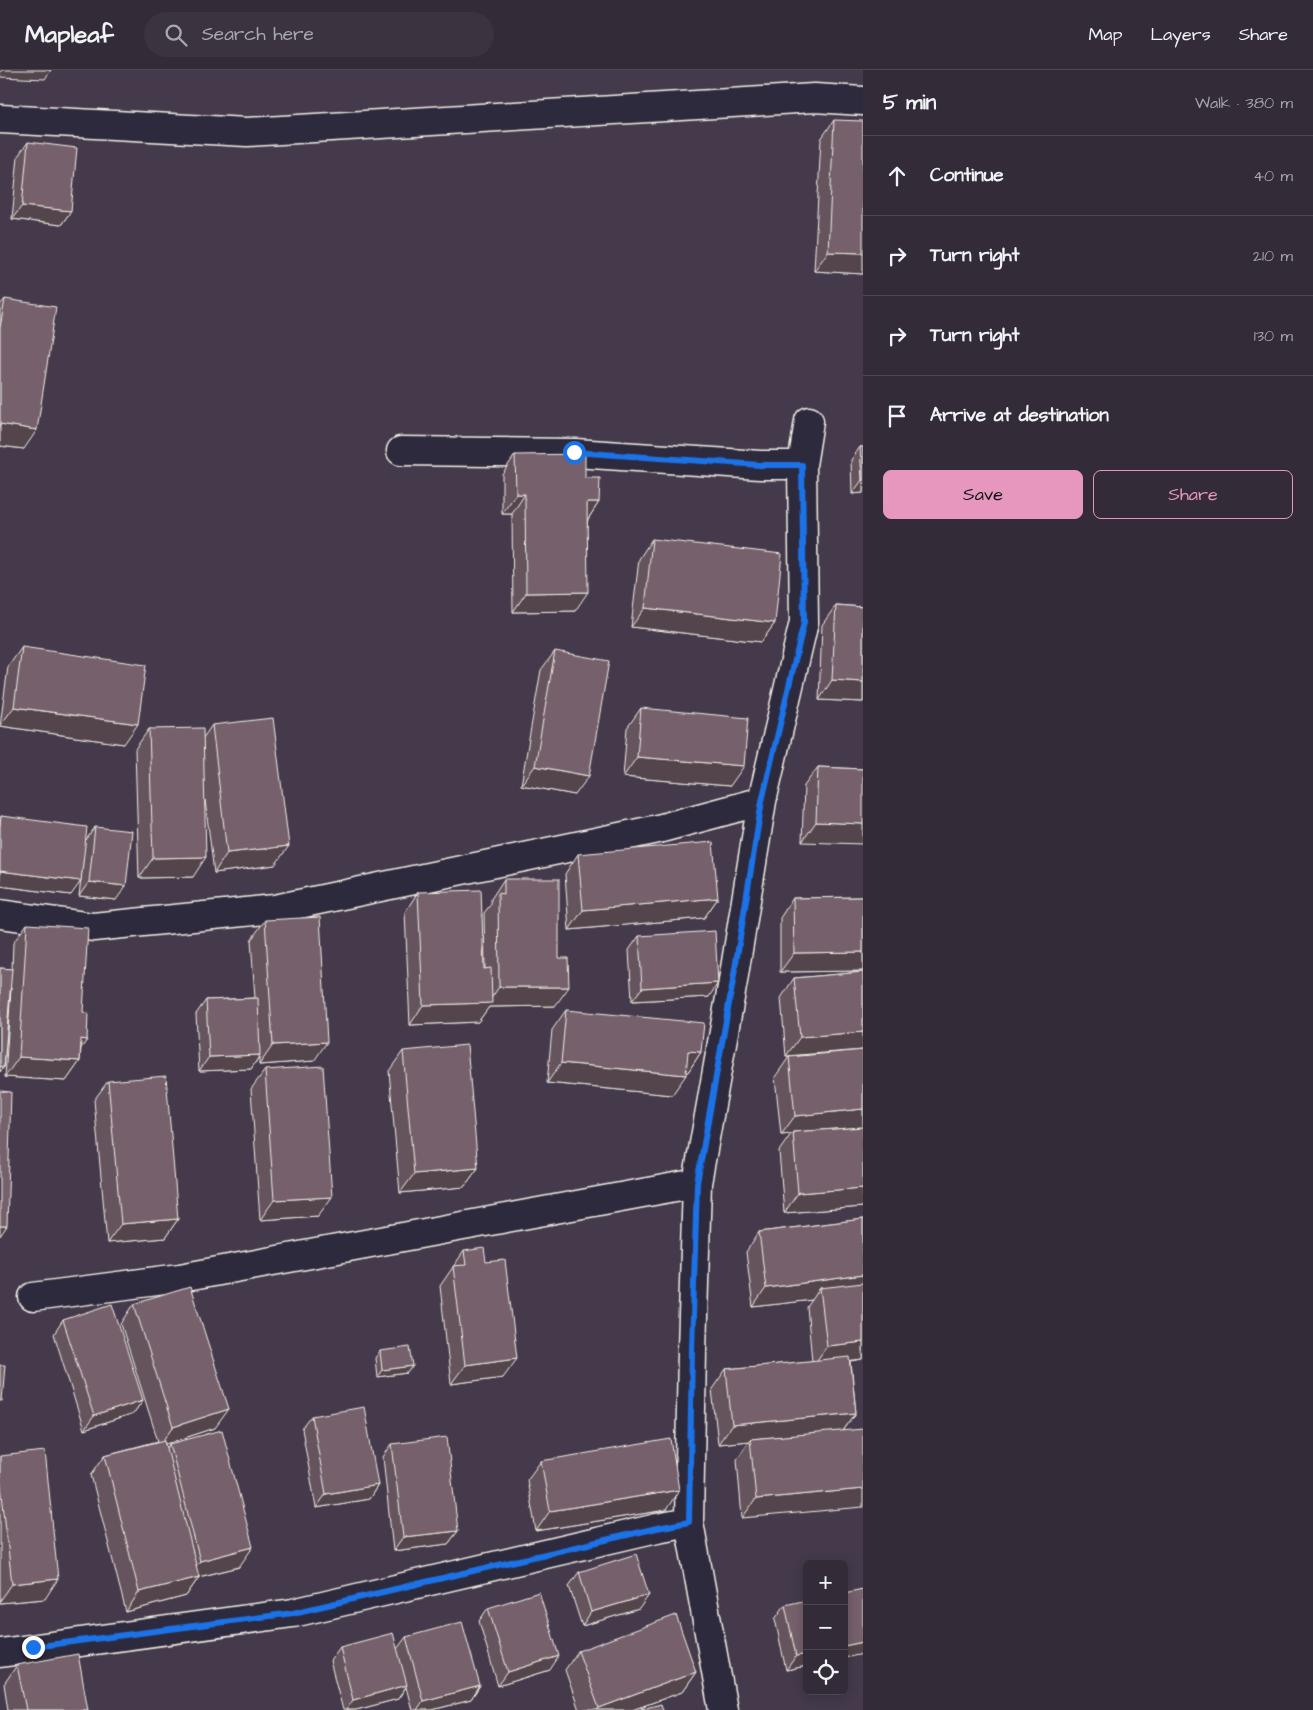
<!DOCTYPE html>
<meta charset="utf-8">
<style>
body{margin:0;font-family:"Architects Daughter",sans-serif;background:#3b3440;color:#f1f3f6}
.controls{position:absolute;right:15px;bottom:15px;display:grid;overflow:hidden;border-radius:8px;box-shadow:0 2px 12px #0003}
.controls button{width:45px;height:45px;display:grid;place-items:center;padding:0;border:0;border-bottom:1px solid #4e4853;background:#332c38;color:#f1f3f6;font:25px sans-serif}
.stop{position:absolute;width:15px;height:15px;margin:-11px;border:4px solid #1a73e8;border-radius:50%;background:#fff}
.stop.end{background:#1a73e8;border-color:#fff;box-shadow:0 1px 5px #0008}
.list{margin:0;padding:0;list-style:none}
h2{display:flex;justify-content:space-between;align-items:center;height:65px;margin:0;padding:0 20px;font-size:21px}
h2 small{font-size:16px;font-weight:400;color:#a9a7ae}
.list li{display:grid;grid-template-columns:32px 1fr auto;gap:15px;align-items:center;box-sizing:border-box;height:80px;padding:0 20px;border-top:1px solid #4e4853}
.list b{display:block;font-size:19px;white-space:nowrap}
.list em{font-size:16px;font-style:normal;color:#a9a7ae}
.actions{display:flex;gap:10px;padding:15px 20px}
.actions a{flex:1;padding:11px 0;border:1px solid #e797bd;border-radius:8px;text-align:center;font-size:18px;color:#e797bd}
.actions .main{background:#e797bd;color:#111}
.icon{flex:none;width:28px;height:28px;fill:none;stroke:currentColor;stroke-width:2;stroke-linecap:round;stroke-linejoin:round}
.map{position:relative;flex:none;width:863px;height:1640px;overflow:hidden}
header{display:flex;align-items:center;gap:30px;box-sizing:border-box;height:70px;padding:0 25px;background:#332c38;border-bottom:1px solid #4e4853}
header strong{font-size:24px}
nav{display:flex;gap:28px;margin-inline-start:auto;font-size:18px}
.search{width:350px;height:45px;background:#3b3440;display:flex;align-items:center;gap:12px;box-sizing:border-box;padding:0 18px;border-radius:28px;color:#a9a7ae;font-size:19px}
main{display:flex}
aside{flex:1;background:#332c38}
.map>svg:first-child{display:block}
</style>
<header>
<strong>Mapleaf</strong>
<div class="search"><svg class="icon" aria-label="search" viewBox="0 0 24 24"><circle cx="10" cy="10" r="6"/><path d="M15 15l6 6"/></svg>Search here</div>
<nav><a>Map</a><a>Layers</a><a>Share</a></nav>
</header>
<main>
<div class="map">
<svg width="863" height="1640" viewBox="0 0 863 1640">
<rect width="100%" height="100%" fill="#443a4b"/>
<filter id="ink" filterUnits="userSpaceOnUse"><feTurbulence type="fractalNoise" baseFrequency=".02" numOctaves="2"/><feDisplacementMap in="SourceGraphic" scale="10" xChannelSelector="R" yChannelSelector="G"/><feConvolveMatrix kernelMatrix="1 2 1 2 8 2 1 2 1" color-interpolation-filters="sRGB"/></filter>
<g filter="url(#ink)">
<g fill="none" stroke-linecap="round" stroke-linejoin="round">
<defs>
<path id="minor" d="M 0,49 L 247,62 L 814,28 L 863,31
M 401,381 L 575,383 L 760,395 L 802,395
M 0,844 L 93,857 L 275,839 L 658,759 L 762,731
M 33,1227 L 180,1208 L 697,1113
M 0,1583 L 293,1543 L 657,1458 L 689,1452
M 723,1640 L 689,1452 L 692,1280 L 697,1113 L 733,911 L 762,731 L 804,552 L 802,395 L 809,351"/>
</defs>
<!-- minor casing -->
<use href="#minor" stroke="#f4f1e8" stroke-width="31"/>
<!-- minor -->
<use href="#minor" stroke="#2f2a3d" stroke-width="28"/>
</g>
<!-- wall -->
<path fill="#65535d" stroke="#f4f1e8" d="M 834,50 L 863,204 L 814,201 L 821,69 Z
M 28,72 L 71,141 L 61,155 L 12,149 L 18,86 Z
M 5,229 L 24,379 L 0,376 L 0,235 Z
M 860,377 L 863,377 L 863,423 L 852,424 L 851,390 Z
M 515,385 L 585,408 L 599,432 L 588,449 L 575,541 L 513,542 L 512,444 L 502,444 L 502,404 Z
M 652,469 L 775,553 L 761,572 L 631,557 L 639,489 Z
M 836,535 L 863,537 L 863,632 L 819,630 L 822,555 Z
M 22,577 L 124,674 L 0,656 L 8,597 Z
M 555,581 L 575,725 L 521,715 L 541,600 Z
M 641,638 L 730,716 L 623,707 L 627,658 Z
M 212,655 L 275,795 L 214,803 L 205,730 L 193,807 L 139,808 L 135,679 L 149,659 L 203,668 Z
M 818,697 L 863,699 L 802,772 L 804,716 Z
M 1,746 L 86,770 L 95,757 L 116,830 L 79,826 L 83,790 L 71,825 L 0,816 L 0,748 Z
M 578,784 L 718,828 L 704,848 L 569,860 L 565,804 Z
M 504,809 L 555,936 L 489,937 L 478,952 L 410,955 L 405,842 L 418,822 L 485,899 L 484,843 L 491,834 L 491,829 Z
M 863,827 L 863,901 L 780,902 L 780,848 L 793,828 Z
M 265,850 L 314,991 L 259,995 L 259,987 L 251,999 L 199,1001 L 196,944 L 206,930 L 255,928 L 251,870 Z
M 27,854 L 83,942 L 87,970 L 81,978 L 80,991 L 66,1011 L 5,1007 L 11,918 L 4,997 L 0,1002 L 0,898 L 12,899 L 13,873 Z
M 639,866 L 709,927 L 632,931 L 629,880 Z
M 863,902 L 863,1137 L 784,1143 L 779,1081 L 791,1064 L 781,1065 L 775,1007 L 789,987 L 855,981 L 786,986 L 781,928 L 794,908 Z
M 566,940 L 701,982 L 688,1002 L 686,1001 L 672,1025 L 547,1013 L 552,960 Z
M 403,981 L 478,1098 L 464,1117 L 400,1123 L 389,1001 Z
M 265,1000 L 318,1146 L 260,1150 L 251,1019 Z
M 108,1011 L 178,1149 L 165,1168 L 107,1173 L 94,1030 Z
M 863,1149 L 863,1290 L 851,1292 L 856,1343 L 843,1361 L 742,1448 L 737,1389 L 749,1371 L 718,1374 L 712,1319 L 726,1299 L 812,1291 L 807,1237 L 812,1230 L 753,1237 L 746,1182 L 759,1162 Z
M 464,1181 L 503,1307 L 451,1314 L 440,1216 Z
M 134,1234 L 215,1358 L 166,1374 L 167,1378 L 170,1374 L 239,1497 L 199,1507 L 186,1526 L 126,1542 L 91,1405 L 105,1385 L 158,1371 L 121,1254 Z
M 63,1250 L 143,1330 L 133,1344 L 84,1360 L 54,1264 Z
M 380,1281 L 408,1303 L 377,1307 L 375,1288 Z
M 312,1346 L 378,1415 L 369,1429 L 316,1438 L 302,1359 Z
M 392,1374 L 458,1461 L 448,1474 L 393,1481 L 383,1387 Z
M 0,1386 L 45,1529 L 0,1533 Z
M 541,1391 L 666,1440 L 536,1461 L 527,1410 Z
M 579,1502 L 639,1539 L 582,1556 L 569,1516 Z
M 785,1535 L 807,1596 L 786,1600 L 775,1549 Z
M 488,1538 L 550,1600 L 498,1616 L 479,1551 Z
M 406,1567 L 480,1616 L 471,1630 L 432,1640 L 412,1640 L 406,1617 L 398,1629 L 356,1640 L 343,1640 L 330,1591 L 340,1577 L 397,1579 Z
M 578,1581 L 696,1602 L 682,1622 L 632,1640 L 579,1640 L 565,1600 Z
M 17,1595 L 88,1640 L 8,1640 L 4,1614 Z"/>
<!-- shaded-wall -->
<path fill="#52444c" stroke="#f4f1e8" d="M 2,0 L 51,0 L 45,9 L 0,7 L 0,2 Z
M 22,136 L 71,141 L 61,155 L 12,149 Z
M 828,182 L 863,183 L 863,204 L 814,201 Z
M 0,354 L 37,360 L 24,379 L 0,376 Z
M 862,410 L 863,410 L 863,423 L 852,424 Z
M 516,424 L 525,424 L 512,444 L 502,444 Z
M 587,432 L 599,432 L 586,452 Z
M 588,522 L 575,541 L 513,542 L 526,523 Z
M 645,538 L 775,553 L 761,572 L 631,557 Z
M 832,610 L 863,612 L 863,632 L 819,630 Z
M 14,637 L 138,654 L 124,674 L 0,656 Z
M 637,687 L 744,696 L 730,716 L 623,707 Z
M 535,696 L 589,706 L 575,725 L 521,715 Z
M 816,752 L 863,754 L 863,774 L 802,772 Z
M 289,776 L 275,795 L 214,803 L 227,783 Z
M 206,787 L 193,807 L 139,808 L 153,788 Z
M 0,801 L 81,811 L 71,825 L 0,816 Z
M 89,812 L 126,816 L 116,830 L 79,826 Z
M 718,828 L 704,848 L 569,860 L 583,840 Z
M 863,882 L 863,901 L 780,902 L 794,883 Z
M 718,913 L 709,927 L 632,931 L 642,918 Z
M 499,917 L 569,917 L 555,936 L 489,937 L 478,952 L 410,955 L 423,935 L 488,933 Z
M 863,962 L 863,980 L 786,986 L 800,967 Z
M 81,969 L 87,970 L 73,989 Z
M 327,972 L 314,991 L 259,995 L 273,975 Z
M 688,981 L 701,982 L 688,1002 L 675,1000 Z
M 260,985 L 251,999 L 199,1001 L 209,987 Z
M 19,987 L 80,991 L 66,1011 L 5,1007 Z
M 561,993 L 686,1005 L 672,1025 L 547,1013 Z
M 0,996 L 4,997 L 0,1002 Z
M 863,1039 L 863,1057 L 793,1062 L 791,1064 L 781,1065 L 795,1046 Z
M 478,1098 L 464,1117 L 400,1123 L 414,1104 Z
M 863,1118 L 863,1137 L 784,1143 L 798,1123 Z
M 332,1127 L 318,1146 L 260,1150 L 274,1130 Z
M 178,1149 L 165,1168 L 107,1173 L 121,1154 Z
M 0,1156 L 7,1156 L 0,1166 Z
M 863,1205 L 863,1223 L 820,1218 L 812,1230 L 753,1237 L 766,1218 Z
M 863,1272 L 863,1290 L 813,1296 L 827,1276 Z
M 517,1288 L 503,1307 L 451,1314 L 465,1295 Z
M 413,1296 L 408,1303 L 377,1307 L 382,1300 Z
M 143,1330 L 133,1344 L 84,1360 L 94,1346 Z
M 229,1339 L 215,1358 L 160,1376 L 173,1357 Z
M 856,1343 L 842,1362 L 750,1369 L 749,1371 L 718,1374 L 732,1355 Z
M 378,1415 L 369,1429 L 316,1438 L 326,1424 Z
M 863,1419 L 863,1437 L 742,1448 L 756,1429 Z
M 679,1420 L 666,1440 L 536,1461 L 550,1441 Z
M 458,1461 L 448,1474 L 393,1481 L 403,1467 Z
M 253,1477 L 239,1497 L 186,1510 L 200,1491 Z
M 199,1507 L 186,1526 L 126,1542 L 139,1522 Z
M 58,1509 L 45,1529 L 0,1533 L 0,1531 L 12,1514 Z
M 649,1525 L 639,1539 L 582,1556 L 591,1542 Z
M 863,1572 L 863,1584 L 844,1588 L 844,1576 Z
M 807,1584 L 807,1596 L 786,1600 L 796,1586 Z
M 559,1586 L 550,1600 L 498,1616 L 508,1602 Z
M 696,1602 L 682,1622 L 632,1640 L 597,1640 L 599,1638 Z
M 407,1615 L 398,1629 L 356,1640 L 346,1640 L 353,1630 Z
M 480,1616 L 471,1630 L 432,1640 L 417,1640 L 423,1631 Z"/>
<!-- building -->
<path fill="#75616c" stroke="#f4f1e8" d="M 834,50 L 863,51 L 863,183 L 828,182 Z
M 28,72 L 77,78 L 71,141 L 22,136 Z
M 5,229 L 56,237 L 37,360 L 0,354 L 0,258 Z
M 860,377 L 863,377 L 863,410 L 862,410 Z
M 585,384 L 585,408 L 600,408 L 599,432 L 587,432 L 588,522 L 526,523 L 525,424 L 516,424 L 515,385 Z
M 652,469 L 782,484 L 775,553 L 645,538 Z
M 836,535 L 863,537 L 863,612 L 832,610 Z
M 22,577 L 146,595 L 138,654 L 14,637 Z
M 555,581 L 609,591 L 589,706 L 535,696 Z
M 641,638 L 748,648 L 744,696 L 637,687 Z
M 273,648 L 289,776 L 227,783 L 212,655 Z
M 203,658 L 206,787 L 153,788 L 149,659 Z
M 818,697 L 863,699 L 863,754 L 816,752 Z
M 1,746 L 87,757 L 81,811 L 0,801 L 0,757 Z
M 95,757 L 132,761 L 126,816 L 89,812 Z
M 713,772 L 718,828 L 583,840 L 578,784 Z
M 504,809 L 559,809 L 559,888 L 568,888 L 569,917 L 499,917 L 498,823 L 504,824 Z
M 481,820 L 484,899 L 491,898 L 492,933 L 423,935 L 418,822 Z
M 863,827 L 863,882 L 794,883 L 793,828 Z
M 320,847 L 327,972 L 273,975 L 265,850 Z
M 27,854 L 88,858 L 83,942 L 88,943 L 87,970 L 81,969 L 80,991 L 19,987 Z
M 715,861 L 718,913 L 642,918 L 639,866 Z
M 0,898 L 12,899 L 4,997 L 0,996 Z
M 863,902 L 863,962 L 800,967 L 794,908 Z
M 258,928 L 260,985 L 209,987 L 206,930 Z
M 566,940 L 704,953 L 701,982 L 688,981 L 686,1005 L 561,993 Z
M 467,975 L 478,1098 L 414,1104 L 403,981 Z
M 863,980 L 863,1039 L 795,1046 L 789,987 Z
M 323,996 L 332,1127 L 274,1130 L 265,1000 Z
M 166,1006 L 178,1149 L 121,1154 L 108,1011 Z
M 0,1021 L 11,1022 L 7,1156 L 0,1156 Z
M 863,1057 L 863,1118 L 798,1123 L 793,1062 Z
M 863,1149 L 863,1205 L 766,1218 L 759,1162 Z
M 484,1178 L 486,1192 L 505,1190 L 517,1288 L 465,1295 L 453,1196 L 466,1195 L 464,1181 Z
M 863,1213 L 863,1272 L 827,1276 L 820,1218 Z
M 190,1217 L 229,1339 L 173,1357 L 134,1234 Z
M 112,1234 L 143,1330 L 94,1346 L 63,1250 Z
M 410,1277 L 413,1296 L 382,1300 L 380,1281 Z
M 850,1287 L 856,1343 L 732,1355 L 726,1299 Z
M 0,1295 L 5,1295 L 2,1331 L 0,1331 Z
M 364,1337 L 378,1415 L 326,1424 L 312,1346 Z
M 863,1359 L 863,1419 L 756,1429 L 750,1369 Z
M 222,1360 L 253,1477 L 200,1491 L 170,1374 Z
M 447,1367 L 458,1461 L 403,1467 L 392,1374 Z
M 671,1369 L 679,1420 L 550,1441 L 541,1391 Z
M 165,1370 L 199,1507 L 139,1522 L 105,1385 Z
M 45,1381 L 58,1509 L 12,1514 L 0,1406 L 0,1386 Z
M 636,1484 L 649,1525 L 591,1542 L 579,1502 Z
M 863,1519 L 863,1572 L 844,1576 L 844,1523 Z
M 539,1522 L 559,1586 L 508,1602 L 488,1538 Z
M 807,1530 L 807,1584 L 796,1586 L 785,1535 Z
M 676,1545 L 696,1602 L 599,1638 L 578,1581 Z
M 462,1552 L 480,1616 L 423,1631 L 406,1567 Z
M 393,1563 L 407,1615 L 353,1630 L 340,1577 Z
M 78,1584 L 88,1640 L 26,1640 L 17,1595 Z
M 661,1634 L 663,1640 L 638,1640 Z"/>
</g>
<g fill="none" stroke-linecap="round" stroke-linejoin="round" filter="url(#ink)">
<!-- route -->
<path stroke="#1a73e8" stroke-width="6" d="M 33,1577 L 293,1543 L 657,1458 L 689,1452 L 692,1280 L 697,1113 L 733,911 L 762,731 L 804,552 L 802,395 L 760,395 L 574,382"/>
</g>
</svg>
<div class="controls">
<button>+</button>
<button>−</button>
<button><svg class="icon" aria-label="locate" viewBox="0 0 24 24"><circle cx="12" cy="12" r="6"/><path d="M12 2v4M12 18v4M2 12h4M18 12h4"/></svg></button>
</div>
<div class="stop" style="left:574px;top:382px"></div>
<div class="stop end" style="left:33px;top:1577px"></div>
</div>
<aside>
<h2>5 min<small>Walk · 380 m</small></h2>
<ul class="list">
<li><svg class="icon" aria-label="ahead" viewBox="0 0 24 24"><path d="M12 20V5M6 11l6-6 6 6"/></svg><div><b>Continue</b></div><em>40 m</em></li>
<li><svg class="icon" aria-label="right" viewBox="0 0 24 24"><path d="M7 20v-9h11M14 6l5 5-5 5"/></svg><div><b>Turn right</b></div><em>210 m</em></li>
<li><svg class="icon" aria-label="right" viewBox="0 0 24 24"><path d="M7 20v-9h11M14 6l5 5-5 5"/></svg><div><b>Turn right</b></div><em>130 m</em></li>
<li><svg class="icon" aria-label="arrive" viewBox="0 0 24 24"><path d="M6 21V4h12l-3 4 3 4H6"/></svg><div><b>Arrive at destination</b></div></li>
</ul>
<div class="actions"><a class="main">Save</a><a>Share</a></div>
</aside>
</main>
